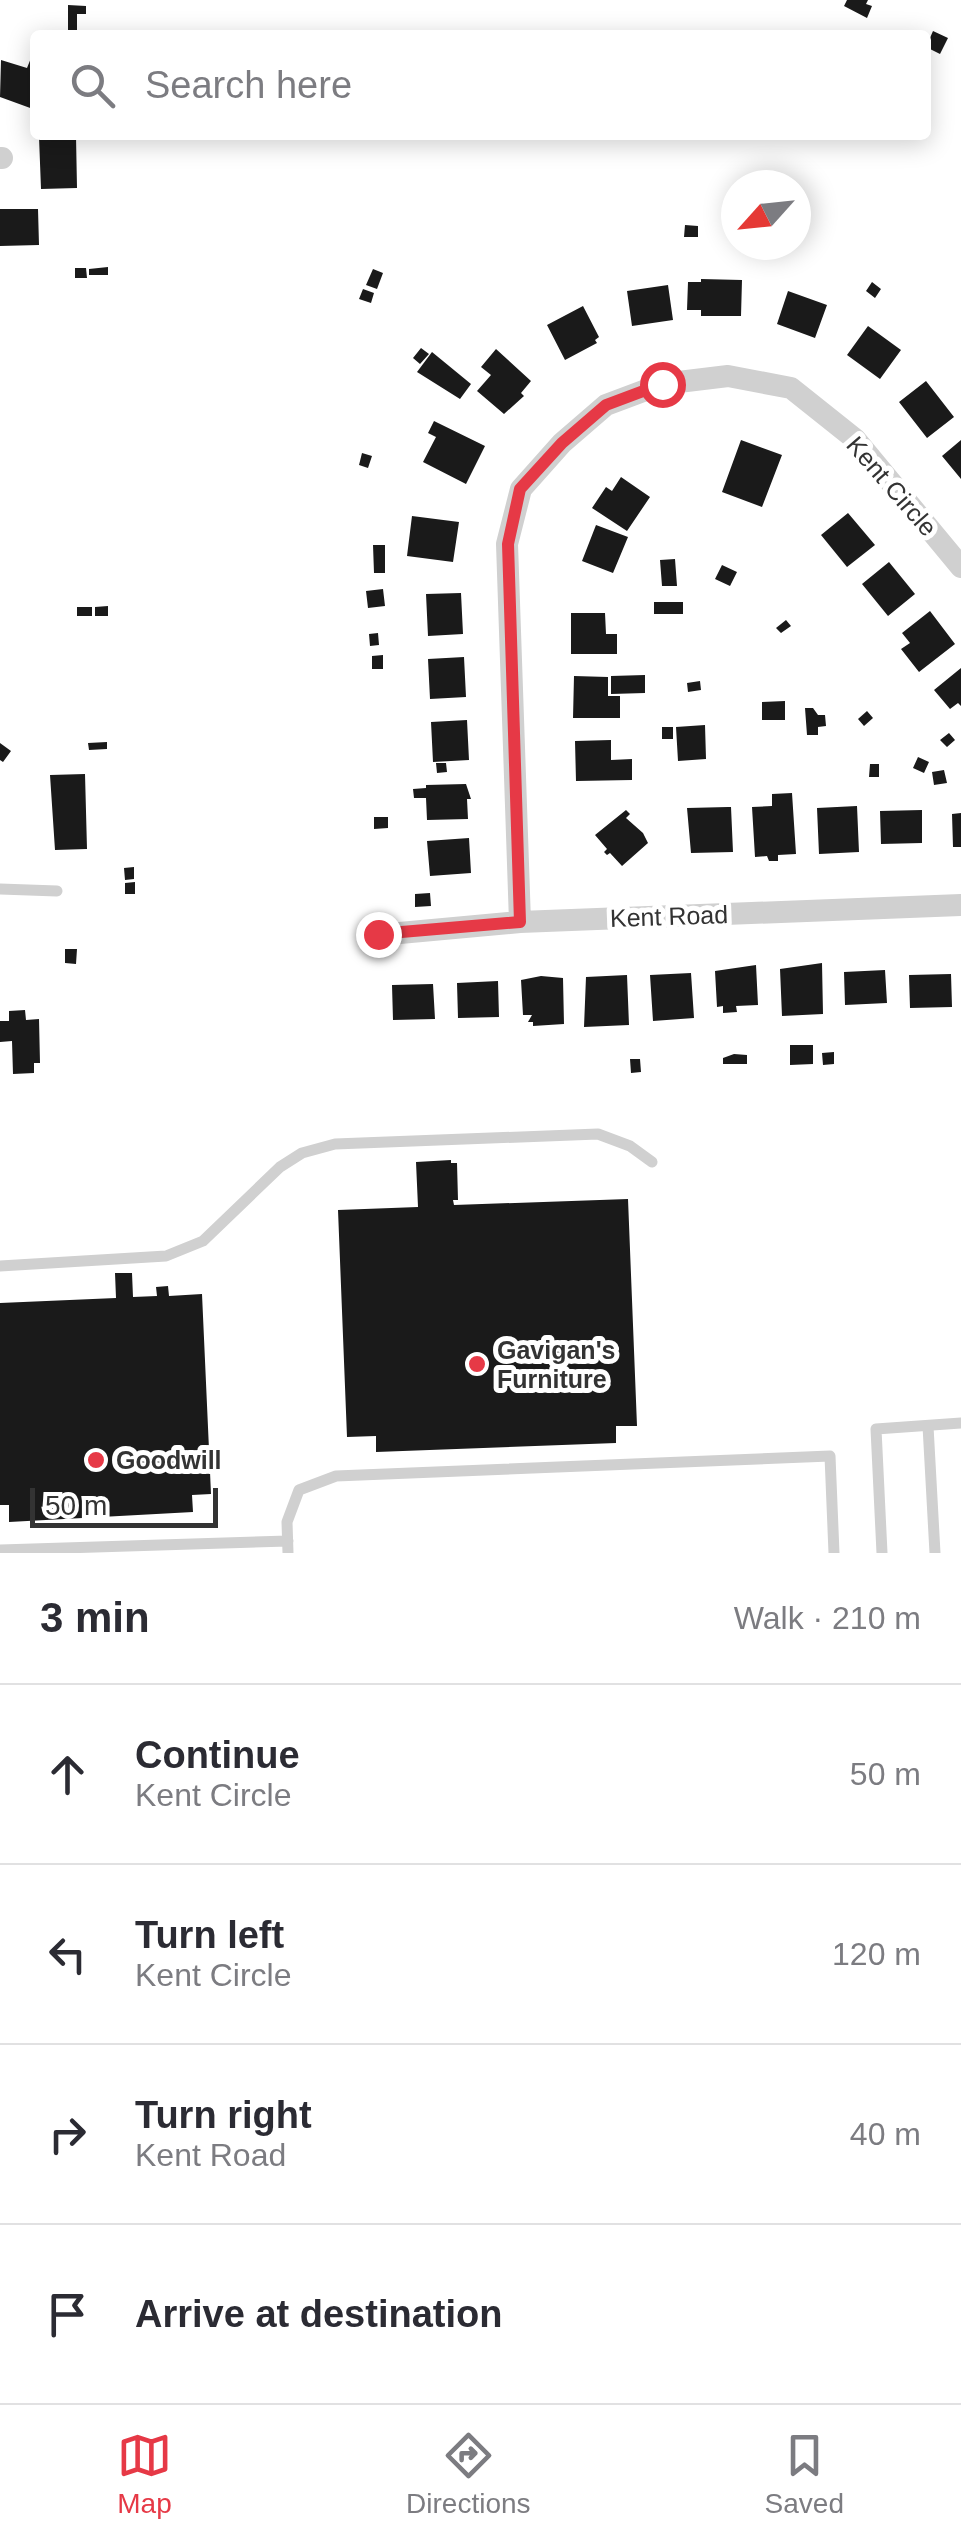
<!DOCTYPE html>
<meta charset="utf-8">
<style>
body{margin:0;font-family:Arial,sans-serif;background:#f7f7f7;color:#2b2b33}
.compass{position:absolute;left:721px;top:170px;width:90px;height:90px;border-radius:50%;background:#fff;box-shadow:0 5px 25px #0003;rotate:243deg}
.scale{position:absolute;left:30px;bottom:25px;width:188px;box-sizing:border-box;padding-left:10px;border:5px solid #333;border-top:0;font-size:28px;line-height:35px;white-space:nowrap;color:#333;-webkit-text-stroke:8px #fff;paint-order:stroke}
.stop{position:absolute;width:30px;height:30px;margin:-22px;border:8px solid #e63946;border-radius:50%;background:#fff}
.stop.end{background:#e63946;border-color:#fff;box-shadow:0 2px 10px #0008}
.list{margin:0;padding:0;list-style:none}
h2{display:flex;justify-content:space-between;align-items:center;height:130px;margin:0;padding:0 40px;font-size:42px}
h2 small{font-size:32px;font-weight:400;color:#7c7c81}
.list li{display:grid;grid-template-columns:65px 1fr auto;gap:30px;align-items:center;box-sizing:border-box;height:180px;padding:0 40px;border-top:2px solid #e1e1e2}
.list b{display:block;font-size:38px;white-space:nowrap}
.list p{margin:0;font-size:32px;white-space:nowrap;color:#7c7c81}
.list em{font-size:32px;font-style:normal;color:#7c7c81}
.icon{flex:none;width:55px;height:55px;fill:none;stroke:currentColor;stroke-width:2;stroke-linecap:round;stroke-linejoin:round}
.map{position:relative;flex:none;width:961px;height:1553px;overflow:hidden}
.search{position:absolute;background:#fff;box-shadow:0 5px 25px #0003;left:30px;right:30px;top:30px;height:110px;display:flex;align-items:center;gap:25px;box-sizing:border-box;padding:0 35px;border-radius:10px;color:#7c7c81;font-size:38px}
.sheet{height:850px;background:#fff}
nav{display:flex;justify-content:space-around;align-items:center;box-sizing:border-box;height:140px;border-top:2px solid #e1e1e2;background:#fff;font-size:28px;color:#7c7c81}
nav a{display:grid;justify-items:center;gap:5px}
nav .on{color:#e63946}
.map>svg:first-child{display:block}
</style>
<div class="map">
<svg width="961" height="1553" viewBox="0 0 961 1553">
<rect width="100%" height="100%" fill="#fff"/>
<!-- building -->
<path fill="#1a1a1a" d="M 847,0 L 868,0 L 866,4 L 872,6 L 867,18 L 844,6 Z
M 68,5 L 86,6 L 86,14 L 77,14 L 77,32 L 68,32 Z
M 933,31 L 948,38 L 940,54 L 926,47 Z
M 31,58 L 35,60 L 33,109 L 0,97 L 1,60 L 27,68 Z
M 43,135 L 76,136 L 77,188 L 41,189 L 39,137 Z
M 0,209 L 38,209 L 39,245 L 0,246 Z
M 685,225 L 698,226 L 698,237 L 684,237 Z
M 108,267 L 108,275 L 89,275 L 89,269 Z
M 75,268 L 86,268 L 87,278 L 75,278 Z
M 373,269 L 383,273 L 377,289 L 366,285 Z
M 701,279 L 742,280 L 741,316 L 701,316 L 701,310 L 687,310 L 688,282 L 701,282 Z
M 872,282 L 881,289 L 875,298 L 866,291 Z
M 668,285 L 673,320 L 632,326 L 627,291 Z
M 363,289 L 374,293 L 371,303 L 359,299 Z
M 788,291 L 827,305 L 815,338 L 777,324 Z
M 583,306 L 599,337 L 595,340 L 597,343 L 565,360 L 547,325 Z
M 868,326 L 901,350 L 880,379 L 847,355 Z
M 421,348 L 429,354 L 420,364 L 413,358 Z
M 496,349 L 531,381 L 521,393 L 524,396 L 504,414 L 477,391 L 491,375 L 481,367 Z
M 432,352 L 471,384 L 460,399 L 417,372 Z
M 926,381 L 954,417 L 927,438 L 899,402 Z
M 434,421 L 485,446 L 466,484 L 423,462 L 436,437 L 428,433 Z
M 741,440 L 782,455 L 762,507 L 722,492 Z
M 961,440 L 961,479 L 942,456 Z
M 362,453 L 372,456 L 368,468 L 359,465 Z
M 621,477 L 650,497 L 627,531 L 592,508 L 606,487 L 612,491 Z
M 848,513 L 875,545 L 847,567 L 821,535 Z
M 412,516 L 459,522 L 453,562 L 407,556 Z
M 596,525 L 628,537 L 613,573 L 582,561 Z
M 373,545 L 385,545 L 385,573 L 374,573 Z
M 675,559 L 677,586 L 662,586 L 660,560 Z
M 889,562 L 915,594 L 888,616 L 862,584 Z
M 722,565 L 737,572 L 730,586 L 715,579 Z
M 383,589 L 385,606 L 368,608 L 366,591 Z
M 461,593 L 463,634 L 428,636 L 426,594 Z
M 654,602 L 683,602 L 683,614 L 654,614 Z
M 108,606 L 108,616 L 95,616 L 95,607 Z
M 77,607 L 92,607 L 92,616 L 77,616 Z
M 930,611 L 955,644 L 919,672 L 901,649 L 910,643 L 902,633 Z
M 571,613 L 605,613 L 606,634 L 617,634 L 617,654 L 571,654 Z
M 786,620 L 791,626 L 781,633 L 776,628 Z
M 378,633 L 379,645 L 370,646 L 369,634 Z
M 383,655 L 383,669 L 372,669 L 372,656 Z
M 464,657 L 466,697 L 430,699 L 428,659 Z
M 961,668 L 961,706 L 958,703 L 950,709 L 934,690 Z
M 645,675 L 645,693 L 611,694 L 611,676 Z
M 574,676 L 608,677 L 608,696 L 620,696 L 620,718 L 573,718 Z
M 700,681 L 701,690 L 688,692 L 687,683 Z
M 785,701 L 785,720 L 762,720 L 762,702 Z
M 805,708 L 813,708 L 818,715 L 825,715 L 826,726 L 818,727 L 818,735 L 807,735 Z
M 867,711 L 873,718 L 864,726 L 858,719 Z
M 467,720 L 469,760 L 433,762 L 431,722 Z
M 705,725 L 706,759 L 678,761 L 676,727 Z
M 662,727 L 673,727 L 673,739 L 662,739 Z
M 949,733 L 955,740 L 947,747 L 940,740 Z
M 611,740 L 611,760 L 632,759 L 632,780 L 576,781 L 575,741 Z
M 107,742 L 107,749 L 89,750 L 88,743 Z
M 0,743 L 11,751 L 3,762 L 0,760 Z
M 918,757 L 929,762 L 924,773 L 913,768 Z
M 436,763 L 446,763 L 447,772 L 437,773 Z
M 870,764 L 879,764 L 879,777 L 869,777 Z
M 944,770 L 947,783 L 934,785 L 932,772 Z
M 85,774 L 87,849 L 55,850 L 50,775 Z
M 466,784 L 471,799 L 467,799 L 468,819 L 427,820 L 426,798 L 414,798 L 413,789 L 426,788 L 426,785 Z
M 792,793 L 796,854 L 778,855 L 778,861 L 769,861 L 767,856 L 755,857 L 752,807 L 772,806 L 772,794 Z
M 857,806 L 859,852 L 819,854 L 817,808 Z
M 728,807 L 731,807 L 733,852 L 691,853 L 687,808 Z
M 626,810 L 630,814 L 626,818 L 643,833 L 648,843 L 622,866 L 610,853 L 607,855 L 604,852 L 607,849 L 595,835 Z
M 922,810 L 922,843 L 881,844 L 880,811 Z
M 961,813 L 961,847 L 953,847 L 952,814 Z
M 374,817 L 388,817 L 388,828 L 374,829 Z
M 469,838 L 471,873 L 430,876 L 427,841 Z
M 134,867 L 134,879 L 125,880 L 124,868 Z
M 135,882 L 135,894 L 125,894 L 125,883 Z
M 430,893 L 431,906 L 415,907 L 415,894 Z
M 65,949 L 77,949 L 76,964 L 65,963 Z
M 822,963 L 823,1014 L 782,1016 L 780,969 Z
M 756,965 L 758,1005 L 736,1006 L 737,1012 L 723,1013 L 723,1006 L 717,1007 L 715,971 Z
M 885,970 L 887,1003 L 845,1005 L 844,972 Z
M 691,973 L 694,1018 L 653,1021 L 650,975 Z
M 951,974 L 952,1007 L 910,1008 L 909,975 Z
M 627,975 L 629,1025 L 584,1027 L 586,977 Z
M 541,976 L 563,978 L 564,1024 L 533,1026 L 533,1022 L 528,1022 L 532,1015 L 523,1015 L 521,980 Z
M 498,981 L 499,1017 L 458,1018 L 457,983 Z
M 433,984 L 435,1019 L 393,1020 L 392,985 Z
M 25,1010 L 26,1020 L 39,1019 L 40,1063 L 34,1063 L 34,1073 L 13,1074 L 12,1041 L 0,1042 L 0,1021 L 9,1021 L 9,1011 Z
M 790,1045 L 813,1045 L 813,1064 L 790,1065 Z
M 834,1052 L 834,1064 L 823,1065 L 822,1053 Z
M 734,1054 L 747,1055 L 747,1064 L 723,1064 L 723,1058 Z
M 630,1059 L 640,1059 L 641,1072 L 631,1073 Z
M 451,1160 L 451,1163 L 457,1163 L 458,1200 L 453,1200 L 454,1205 L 628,1199 L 637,1426 L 616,1426 L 616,1443 L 376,1452 L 376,1436 L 347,1437 L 338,1210 L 418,1207 L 416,1162 Z
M 115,1273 L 132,1273 L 133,1297 L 157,1296 L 156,1287 L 168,1286 L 169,1296 L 202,1294 L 211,1494 L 192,1495 L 193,1512 L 9,1522 L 9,1505 L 0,1505 L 0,1303 L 116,1298 Z"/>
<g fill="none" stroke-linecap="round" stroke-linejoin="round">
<!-- lane -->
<path stroke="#d0d0d0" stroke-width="11" d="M 0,889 L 57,891
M 0,1266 L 166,1256 L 203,1241 L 280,1167 L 302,1153 L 335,1144 L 598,1134 L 630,1146 L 652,1162
M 928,1426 L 935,1553
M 0,1550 L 288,1541
M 288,1553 L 287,1522 L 299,1490 L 336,1476 L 830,1456 L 834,1553
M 882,1553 L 876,1429 L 961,1423"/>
<!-- street -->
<path stroke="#d0d0d0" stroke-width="22" d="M 0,158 L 2,158
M 520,922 L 507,544 L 521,489 L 562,443 L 606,405 L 662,384 L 728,376 L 791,388 L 855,439 L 961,567
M 378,935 L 520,922 L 961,905"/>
</g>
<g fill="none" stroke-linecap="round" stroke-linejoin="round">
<!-- route -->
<path stroke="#e63946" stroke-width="12" d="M 378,934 L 520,922 L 508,544 L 520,489 L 562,443 L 606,405 L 662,384"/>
</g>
<!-- markers -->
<g fill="#e63946" stroke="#fff" stroke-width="4">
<circle cx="477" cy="1364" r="10"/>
<circle cx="96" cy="1460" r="10"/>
</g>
<g text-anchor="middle" stroke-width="10" stroke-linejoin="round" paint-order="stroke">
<!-- street labels -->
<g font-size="25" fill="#333" stroke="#fff">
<text transform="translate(892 486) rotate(49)" y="9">Kent Circle</text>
<text transform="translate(669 916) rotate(-2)" y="9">Kent Road</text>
</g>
<!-- poi labels -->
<g font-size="25" font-weight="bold" fill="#333" stroke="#fff" text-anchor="start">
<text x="497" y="1359">Gavigan's<tspan x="497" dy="29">Furniture</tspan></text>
<text x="116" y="1469">Goodwill</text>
</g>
</g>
</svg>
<svg class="compass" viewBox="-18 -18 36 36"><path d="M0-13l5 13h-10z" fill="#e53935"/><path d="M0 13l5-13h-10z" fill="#7c7c81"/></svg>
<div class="scale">50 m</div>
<div class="stop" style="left:662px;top:384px"></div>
<div class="stop end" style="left:378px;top:934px"></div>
<div class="search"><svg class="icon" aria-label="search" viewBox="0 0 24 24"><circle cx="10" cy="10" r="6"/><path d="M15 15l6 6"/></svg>Search here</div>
</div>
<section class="sheet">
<h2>3 min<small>Walk · 210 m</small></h2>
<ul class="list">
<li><svg class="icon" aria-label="ahead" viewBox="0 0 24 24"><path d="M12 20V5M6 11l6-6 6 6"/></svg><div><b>Continue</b><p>Kent Circle</p></div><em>50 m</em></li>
<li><svg class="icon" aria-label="left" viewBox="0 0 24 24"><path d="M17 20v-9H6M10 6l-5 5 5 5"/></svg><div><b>Turn left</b><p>Kent Circle</p></div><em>120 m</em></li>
<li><svg class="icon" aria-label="right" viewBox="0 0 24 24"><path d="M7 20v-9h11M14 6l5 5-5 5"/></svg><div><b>Turn right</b><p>Kent Road</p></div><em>40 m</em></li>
<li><svg class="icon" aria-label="arrive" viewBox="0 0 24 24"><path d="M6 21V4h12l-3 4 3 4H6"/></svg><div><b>Arrive at destination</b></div></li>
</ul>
</section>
<nav>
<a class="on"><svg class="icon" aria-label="map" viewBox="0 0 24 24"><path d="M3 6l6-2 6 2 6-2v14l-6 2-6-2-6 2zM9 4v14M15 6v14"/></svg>Map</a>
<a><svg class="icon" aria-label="directions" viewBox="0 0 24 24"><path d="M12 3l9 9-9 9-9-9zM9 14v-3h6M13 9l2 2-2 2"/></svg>Directions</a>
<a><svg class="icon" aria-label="saved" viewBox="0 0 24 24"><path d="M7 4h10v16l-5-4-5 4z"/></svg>Saved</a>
</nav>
